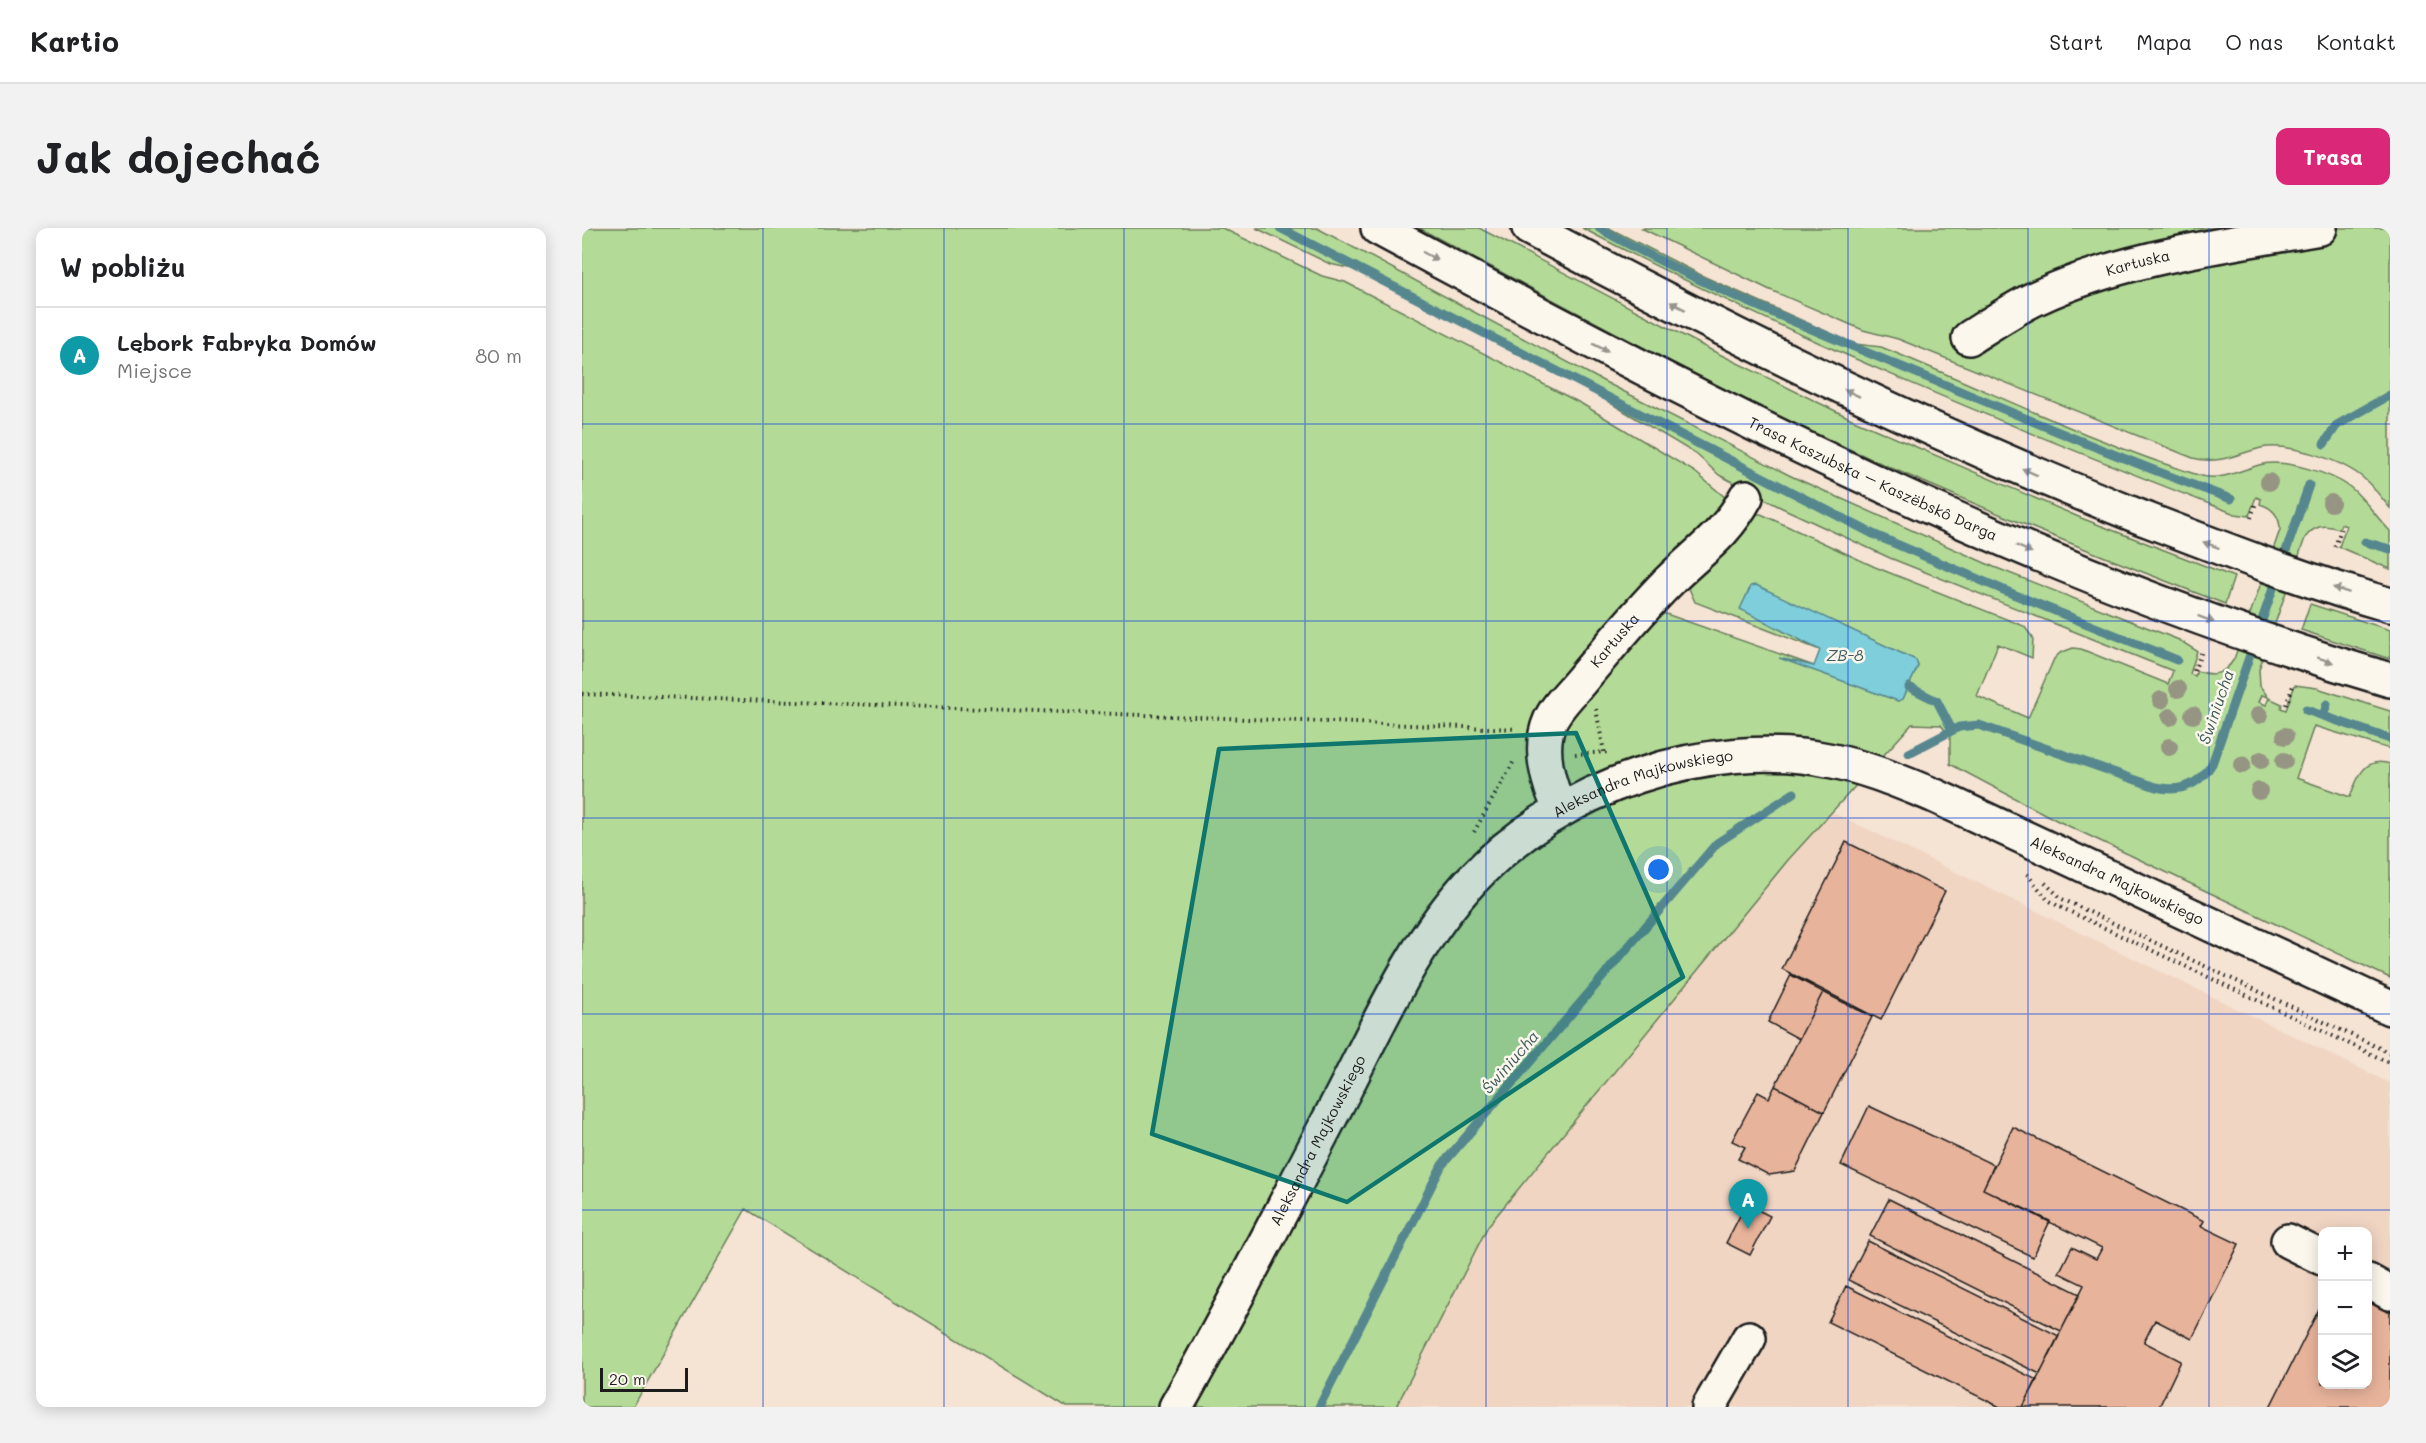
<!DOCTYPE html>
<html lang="pl">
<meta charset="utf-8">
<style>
body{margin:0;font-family:Mali,sans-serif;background:#f2f2f2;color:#202124}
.controls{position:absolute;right:18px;bottom:18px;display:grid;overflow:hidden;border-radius:12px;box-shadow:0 3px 15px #0003}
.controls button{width:54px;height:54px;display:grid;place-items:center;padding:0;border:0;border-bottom:2px solid #e0e0e0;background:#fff;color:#202124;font:30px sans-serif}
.scale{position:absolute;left:18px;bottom:15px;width:88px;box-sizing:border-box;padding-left:6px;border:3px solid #1c1c1c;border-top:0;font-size:16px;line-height:21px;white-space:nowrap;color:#1c1c1c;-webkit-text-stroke:4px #fbf7ec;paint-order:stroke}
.you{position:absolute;left:1077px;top:642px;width:21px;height:21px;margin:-15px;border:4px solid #fff;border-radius:50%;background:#1a73e8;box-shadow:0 0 0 9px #1a73e833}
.badge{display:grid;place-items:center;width:39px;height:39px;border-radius:50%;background:#db2777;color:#fff;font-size:20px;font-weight:700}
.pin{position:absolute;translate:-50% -50px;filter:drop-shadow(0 2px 3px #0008)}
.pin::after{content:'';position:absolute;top:32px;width:21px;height:18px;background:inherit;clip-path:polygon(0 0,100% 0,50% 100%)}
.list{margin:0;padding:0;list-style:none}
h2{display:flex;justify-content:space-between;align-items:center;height:78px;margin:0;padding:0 24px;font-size:26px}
h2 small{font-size:20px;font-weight:400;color:#757577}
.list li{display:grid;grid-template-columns:39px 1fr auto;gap:18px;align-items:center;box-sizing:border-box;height:96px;padding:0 24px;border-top:2px solid #e0e0e0}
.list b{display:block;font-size:22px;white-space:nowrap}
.list p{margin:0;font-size:20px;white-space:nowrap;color:#757577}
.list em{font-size:20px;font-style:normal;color:#757577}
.icon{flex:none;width:33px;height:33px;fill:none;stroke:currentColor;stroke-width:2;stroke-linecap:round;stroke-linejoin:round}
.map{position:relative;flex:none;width:1808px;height:1179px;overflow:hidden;border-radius:12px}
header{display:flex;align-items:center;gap:36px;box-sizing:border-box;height:84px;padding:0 30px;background:#fff;border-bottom:2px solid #e0e0e0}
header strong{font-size:28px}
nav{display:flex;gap:33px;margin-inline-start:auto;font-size:21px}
.intro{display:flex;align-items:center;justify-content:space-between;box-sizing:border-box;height:144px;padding:0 36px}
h1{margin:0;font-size:42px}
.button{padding:15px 27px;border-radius:12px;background:#db2777;color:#fff;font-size:21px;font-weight:700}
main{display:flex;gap:36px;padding:0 36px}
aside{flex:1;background:#fff;border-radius:12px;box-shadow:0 3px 15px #0003}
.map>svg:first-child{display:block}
</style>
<header>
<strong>Kartio</strong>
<nav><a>Start</a><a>Mapa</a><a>O nas</a><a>Kontakt</a></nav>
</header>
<div class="intro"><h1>Jak dojechać</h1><a class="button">Trasa</a></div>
<main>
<aside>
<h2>W pobliżu<small></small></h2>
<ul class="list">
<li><span class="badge" style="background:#0f9aa8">A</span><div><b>Lębork Fabryka Domów</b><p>Miejsce</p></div><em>80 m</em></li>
</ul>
</aside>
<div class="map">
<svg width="1808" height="1179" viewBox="0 0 1808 1179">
<rect width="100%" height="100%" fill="#f5e3d4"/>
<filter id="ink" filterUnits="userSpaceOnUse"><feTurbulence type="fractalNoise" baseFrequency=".0167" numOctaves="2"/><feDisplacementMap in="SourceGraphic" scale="12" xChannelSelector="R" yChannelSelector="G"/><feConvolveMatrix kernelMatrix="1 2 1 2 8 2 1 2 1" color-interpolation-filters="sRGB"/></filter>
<g filter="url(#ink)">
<!-- built -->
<path fill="#f1d5c3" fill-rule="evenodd" d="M 1250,584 L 1808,855 L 1808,1179 L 814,1179 L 906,998 L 1206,632 ZM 1740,1004 L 1786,1004 L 1786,1156 L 1740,1156 Z"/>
<!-- green -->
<path fill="#b3db97" stroke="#687c5a" stroke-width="1.5" d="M 0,0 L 640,0 L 740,48 L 763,54 L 1000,176 L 1113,244 L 1145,271 L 1073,385 L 1084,386 L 1232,438 L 1204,432 L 1316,473 L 1321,471 L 1336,438 L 1334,432 L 1173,357 L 1169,358 L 1159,381 L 1238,422 L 1113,374 L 1105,356 L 1170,286 L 1179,286 L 1293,339 L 1442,398 L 1451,410 L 1450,430 L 1416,416 L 1395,468 L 1446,490 L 1472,431 L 1478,425 L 1491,420 L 1499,421 L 1586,456 L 1591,443 L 1308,330 L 1196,278 L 1137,247 L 1114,226 L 1005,161 L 775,42 L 748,36 L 674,0 L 735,0 L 1021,153 L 1211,249 L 1412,339 L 1597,412 L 1615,423 L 1608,446 L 1613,448 L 1615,443 C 1632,449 1643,446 1652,431 L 1698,302 C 1698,288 1691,280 1678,276 L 1679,271 L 1674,269 L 1667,288 L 1653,286 C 1432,200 1211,111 1000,0 L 1027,0 L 1123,49 L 1273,116 L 1299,119 C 1404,161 1507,213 1616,247 C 1637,254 1657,243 1677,237 C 1700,230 1749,245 1768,259 C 1783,271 1794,289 1808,303 L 1808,341 L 1757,319 L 1764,298 L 1759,296 L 1757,301 C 1743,296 1732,297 1723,310 L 1677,441 L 1678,458 L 1686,469 L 1680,467 L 1677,474 L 1684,477 L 1687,470 L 1700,476 L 1699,480 L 1704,482 L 1713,457 L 1735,460 L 1808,483 L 1808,521 L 1732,498 L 1714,550 L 1768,569 C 1775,550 1782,528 1808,536 L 1808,750 L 1476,593 L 1368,536 L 1368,509 L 1359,497 L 1330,496 L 1206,632 L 906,998 L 814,1179 L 485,1179 L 164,981 L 51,1179 L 0,1179 Z
M 837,0 L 897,0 L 1129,122 L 1274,193 L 1499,290 L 1652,349 L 1643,376 C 1516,327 1390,277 1265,220 C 1120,153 979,76 837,0 Z
M 1059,0 L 1808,0 L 1808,280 C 1799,269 1790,257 1780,249 C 1759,232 1705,214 1679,220 C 1654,226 1637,237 1611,230 L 1316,111 L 1281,102 L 1186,61 Z
M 1728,376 L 1808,402 L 1808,431 L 1719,402 Z"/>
<!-- water -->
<path fill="#7fcedb" stroke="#57878f" stroke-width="1.5" d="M 1174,357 L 1334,432 L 1336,438 L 1321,471 L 1316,473 L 1197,430 L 1232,438 L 1238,422 L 1158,381 L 1169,358 Z"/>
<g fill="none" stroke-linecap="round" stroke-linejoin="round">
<!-- stream -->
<path stroke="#57878f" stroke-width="9" d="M 698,0 L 1293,307 L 1431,366 L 1595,432
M 1017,0 C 1114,55 1217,96 1320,139 C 1429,184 1538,231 1649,271
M 1742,216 L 1755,197 L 1808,167
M 1783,314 L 1808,321
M 1327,459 L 1355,473 L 1370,502
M 1724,482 L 1808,511
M 1741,488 L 1745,476
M 1327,525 L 1377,499 L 1397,497 L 1574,559 C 1599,565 1617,557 1630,536 L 1727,257
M 737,1179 L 860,937 L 1135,615 L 1212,565"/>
</g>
<!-- building -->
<path fill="#e8b39b" stroke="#1c1c1c" stroke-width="1.5" d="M 1264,614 L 1363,663 L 1299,792 L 1200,741 Z
M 1209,747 L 1241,764 L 1217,811 L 1186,794 Z
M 1241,764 L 1290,789 L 1242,884 L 1193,858 Z
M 1193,858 L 1242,884 L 1213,943 L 1187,947 L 1156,931 L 1163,919 L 1150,913 L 1176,864 L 1187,870 Z
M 1287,878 L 1412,937 L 1401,961 L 1468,993 L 1451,1029 L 1259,937 Z
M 1431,899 L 1622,993 L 1619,998 L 1657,1016 L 1610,1111 L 1573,1092 L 1562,1114 L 1599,1133 L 1577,1179 L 1441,1179 L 1502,1057 L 1477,1045 L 1490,1019 L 1514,1031 L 1520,1020 L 1401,961 Z
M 1307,971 L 1498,1066 L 1479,1103 L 1288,1008 Z
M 1164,976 L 1188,988 L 1168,1027 L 1144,1015 Z
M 1286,1013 L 1477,1108 L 1458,1146 L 1266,1052 Z
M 1264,1058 L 1455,1152 L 1441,1179 L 1418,1179 L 1246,1094 Z
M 1786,1073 L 1808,1084 L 1808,1179 L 1688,1179 L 1740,1075 L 1740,1156 L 1786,1156 Z"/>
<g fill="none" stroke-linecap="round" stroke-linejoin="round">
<defs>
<g id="minor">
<path id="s1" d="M 1387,110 C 1409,96 1431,81 1454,70 C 1542,29 1643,17 1738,0"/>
<path id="s2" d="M 979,582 C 966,557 956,520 968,493 C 975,477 991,463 1002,449 C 1029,417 1057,383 1087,353 C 1117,323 1143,308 1164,269"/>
<path d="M 1706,1013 L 1740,1030"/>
<path d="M 1786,1053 L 1808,1065"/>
<path id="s3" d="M 594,1179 C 653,1076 706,970 761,865 C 799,791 833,713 890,652 C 976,559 1126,507 1251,533 C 1286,540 1318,554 1351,567 L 1808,780"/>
<path d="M 1127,1179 L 1167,1110"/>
</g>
<g id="highway">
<path id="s4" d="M 796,0 C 1122,175 1451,348 1808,452"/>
<path d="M 947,0 C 1146,106 1348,206 1558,289 C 1641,321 1723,353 1808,377"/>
</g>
</defs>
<!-- minor casing -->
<use href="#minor" stroke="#1c1c1c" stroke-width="38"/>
<!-- highway casing -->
<use href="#highway" stroke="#1c1c1c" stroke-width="38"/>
<!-- path -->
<path stroke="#1c1c1c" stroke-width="4" stroke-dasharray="1.5 4.5" stroke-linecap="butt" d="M 1669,290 L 1674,274
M 1753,319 L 1759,301
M 1612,443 L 1620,423
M 0,466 L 935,501
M 1704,477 L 1712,455
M 1014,481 L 1022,524
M 993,526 L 1027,524
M 892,604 L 932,533
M 1445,646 L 1465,671 L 1476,678 L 1808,835
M 1463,655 L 1480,671 L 1808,825"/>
<!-- minor -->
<use href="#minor" stroke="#fbf7ec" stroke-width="33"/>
<!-- highway -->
<use href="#highway" stroke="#fbf7ec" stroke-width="33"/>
</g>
<!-- trees -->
<g fill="#969583">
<circle cx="1687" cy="254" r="9"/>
<circle cx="1749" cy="275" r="9"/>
<circle cx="1596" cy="461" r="9"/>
<circle cx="1579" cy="472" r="9"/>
<circle cx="1611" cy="487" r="9"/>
<circle cx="1677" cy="487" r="9"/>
<circle cx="1588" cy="489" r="9"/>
<circle cx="1703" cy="508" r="9"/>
<circle cx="1587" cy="519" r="9"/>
<circle cx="1679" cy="532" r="9"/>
<circle cx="1702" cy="533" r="9"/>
<circle cx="1660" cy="537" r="9"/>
<circle cx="1677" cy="563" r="9"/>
</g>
<!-- one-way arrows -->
<defs><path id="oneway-solid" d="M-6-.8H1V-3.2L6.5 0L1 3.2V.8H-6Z" transform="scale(1.5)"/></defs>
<g fill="#97948e">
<use href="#oneway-solid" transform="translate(848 28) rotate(28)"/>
<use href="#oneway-solid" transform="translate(1096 78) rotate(-153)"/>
<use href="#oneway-solid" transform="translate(1019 120) rotate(27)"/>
<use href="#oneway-solid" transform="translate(1270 165) rotate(-154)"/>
<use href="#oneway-solid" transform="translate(1448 244) rotate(-156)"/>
<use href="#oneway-solid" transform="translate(1629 317) rotate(-159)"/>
<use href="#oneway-solid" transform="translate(1442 321) rotate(24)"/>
<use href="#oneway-solid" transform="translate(1759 362) rotate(-162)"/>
<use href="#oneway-solid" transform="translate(1624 391) rotate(21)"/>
<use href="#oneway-solid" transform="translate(1743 432) rotate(18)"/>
</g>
</g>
<!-- marked area -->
<path fill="#0f766e" fill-opacity="0.2" stroke="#0f766e" stroke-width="4.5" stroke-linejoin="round" d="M 994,505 L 1101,749 L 765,974 L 570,906 L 637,521 Z"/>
<!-- grid -->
<path fill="none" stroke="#1d4ed8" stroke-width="1.5" stroke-opacity="0.55" d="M 181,0 L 181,1179M 362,0 L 362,1179M 542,0 L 542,1179M 723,0 L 723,1179M 904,0 L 904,1179M 1085,0 L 1085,1179M 1266,0 L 1266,1179M 1446,0 L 1446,1179M 1627,0 L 1627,1179M 0,196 L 1808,196M 0,393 L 1808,393M 0,590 L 1808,590M 0,786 L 1808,786M 0,982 L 1808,982"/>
<g text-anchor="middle" stroke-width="5" stroke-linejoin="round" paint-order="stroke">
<!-- street labels -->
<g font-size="15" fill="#1c1c1c" stroke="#fbf7ec">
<text dy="5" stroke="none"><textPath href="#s1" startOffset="186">Kartuska</textPath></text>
<text dy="5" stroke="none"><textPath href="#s4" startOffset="555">Trasa Kaszubska – Kaszëbskô Darga</textPath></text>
<text dy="5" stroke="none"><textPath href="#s2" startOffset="196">Kartuska</textPath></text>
<text dy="5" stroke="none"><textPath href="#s3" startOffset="806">Aleksandra Majkowskiego</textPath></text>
<text dy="5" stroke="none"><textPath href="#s3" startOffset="1310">Aleksandra Majkowskiego</textPath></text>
<text dy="5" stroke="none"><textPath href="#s3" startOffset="302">Aleksandra Majkowskiego</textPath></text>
</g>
<!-- water labels -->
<g font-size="16" font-style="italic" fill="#3f5a5f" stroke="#fbf7ec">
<text x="1263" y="433">ZB-8</text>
<text transform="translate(1634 479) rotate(-71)" y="6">Świniucha</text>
<text transform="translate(928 834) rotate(-49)" y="6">Świniucha</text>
</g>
</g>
</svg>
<div class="controls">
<button>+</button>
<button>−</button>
<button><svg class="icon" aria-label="layers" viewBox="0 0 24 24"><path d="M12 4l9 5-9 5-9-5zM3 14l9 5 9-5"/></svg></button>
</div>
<div class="scale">20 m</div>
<div class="you"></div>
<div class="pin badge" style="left:1166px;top:1001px;background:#0f9aa8">A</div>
</div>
</main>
